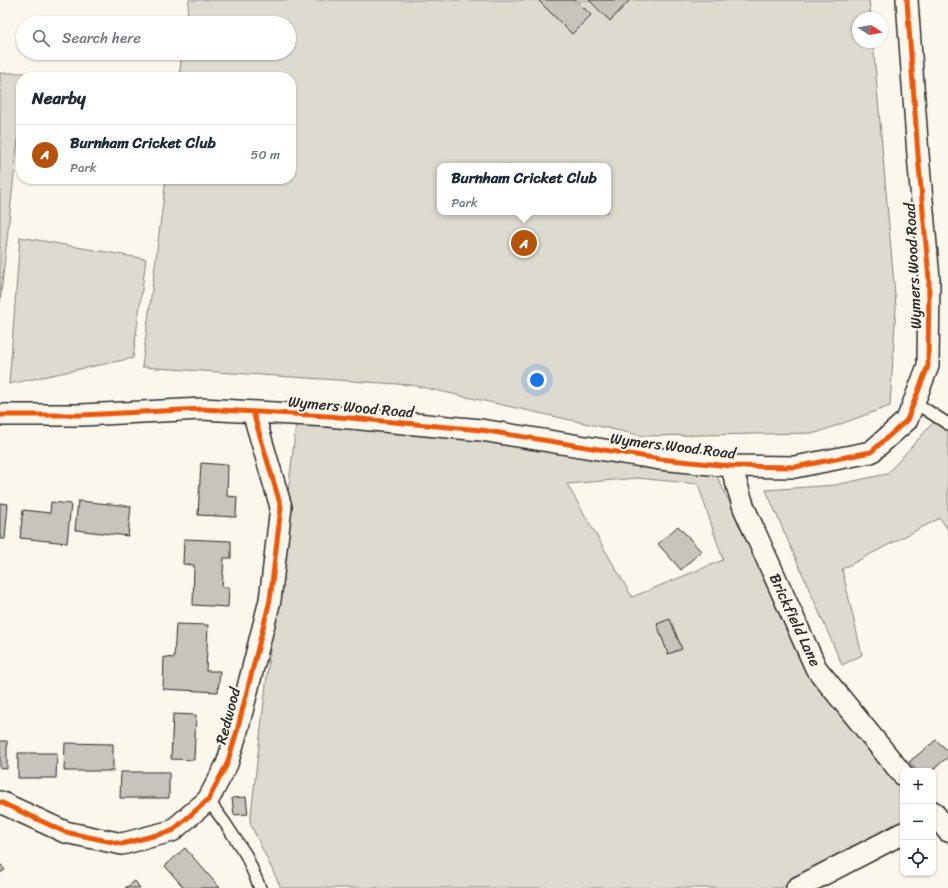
<!DOCTYPE html>
<meta charset="utf-8">
<style>
body{margin:0;font-family:Sriracha,sans-serif;background:#f6f6f7;color:#1f2937}
.controls{position:absolute;right:12px;bottom:12px;display:grid;overflow:hidden;border-radius:8px;box-shadow:0 1px 3px #0004}
.controls button{width:36px;height:36px;display:grid;place-items:center;padding:0;border:0;border-bottom:1px solid #e0e1e3;background:#fff;color:#1f2937;font:20px sans-serif}
.compass{position:absolute;left:852px;top:12px;width:36px;height:36px;border-radius:50%;background:#fff;box-shadow:0 1px 3px #0004;rotate:101deg}
.you{position:absolute;left:537px;top:380px;width:14px;height:14px;margin:-10px;border:3px solid #fff;border-radius:50%;background:#1a73e8;box-shadow:0 0 0 6px #1a73e833}
.badge{display:grid;place-items:center;width:26px;height:26px;border-radius:50%;background:#b45309;color:#fff;font-size:13px;font-weight:700}
.pin{position:absolute;translate:-50% -50%;border:2px solid #fff;box-shadow:0 1px 4px #0006}
.popup{position:absolute;left:437px;top:163px;width:174px;height:52px;box-sizing:border-box;display:grid;place-content:center;border-radius:8px;background:#fff;filter:drop-shadow(0 1px 3px #0005);font-size:13px;white-space:nowrap;color:#747a83}
.popup b{font-size:15px;color:#1f2937}
.popup::after{content:'';position:absolute;left:50%;top:100%;margin-left:-8px;border:8px solid transparent;border-top-color:#fff}
.list{margin:0;padding:0;list-style:none}
h2{display:flex;justify-content:space-between;align-items:center;height:52px;margin:0;padding:0 16px;font-size:17px}
h2 small{font-size:13px;font-weight:400;color:#747a83}
.list li{display:grid;grid-template-columns:26px 1fr auto;gap:12px;align-items:center;box-sizing:border-box;height:60px;padding:0 16px;border-top:1px solid #e0e1e3}
.list b{display:block;font-size:15px;white-space:nowrap}
.list p{margin:0;font-size:13px;white-space:nowrap;color:#747a83}
.list em{font-size:13px;font-style:normal;color:#747a83}
.icon{flex:none;width:22px;height:22px;fill:none;stroke:currentColor;stroke-width:2;stroke-linecap:round;stroke-linejoin:round}
.map{position:relative;flex:none;width:948px;height:888px;overflow:hidden}
.search{position:absolute;background:#fff;box-shadow:0 1px 3px #0004;left:16px;top:16px;width:280px;height:44px;display:flex;align-items:center;gap:10px;box-sizing:border-box;padding:0 14px;border-radius:22px;color:#747a83;font-size:15px}
.panel{position:absolute;background:#fff;box-shadow:0 1px 3px #0004;left:16px;top:72px;width:280px;height:112px;border-radius:16px}
.map>svg:first-child{display:block}
</style>
<div class="map">
<svg width="948" height="888" viewBox="0 0 948 888">
<rect width="100%" height="100%" fill="#fbf7ec"/>
<filter id="ink" filterUnits="userSpaceOnUse"><feTurbulence type="fractalNoise" baseFrequency=".025" numOctaves="2"/><feDisplacementMap in="SourceGraphic" scale="8" xChannelSelector="R" yChannelSelector="G"/><feConvolveMatrix kernelMatrix="1 2 1 2 8 2 1 2 1" color-interpolation-filters="sRGB"/></filter>
<g filter="url(#ink)">
<!-- green -->
<path fill="#dddad0" stroke="#84827e" fill-rule="evenodd" d="M 189,0 L 869,0 L 871,18 L 858,18 L 858,42 L 873,42 L 896,307 L 890,406 L 816,433 L 643,436 L 412,385 L 142,367 L 166,179 L 291,179 L 291,77 L 179,77 L 182,53 L 289,53 L 289,23 L 186,23 ZM 440,166 L 608,166 L 608,212 L 440,212 Z
M 0,73 L 25,73 L 25,77 L 21,77 L 21,112 L 0,303 Z
M 20,237 L 146,259 L 133,358 L 9,384 Z
M 939,416 L 948,421 L 948,530 L 940,518 L 842,569 L 862,655 L 842,665 L 766,490 L 835,485 L 887,474 Z
M 296,424 L 330,425 L 480,441 L 714,470 L 813,674 L 903,786 L 903,826 L 781,888 L 281,888 L 250,823 ZM 637,478 L 698,484 L 723,560 L 632,597 L 567,484 Z"/>
<!-- building -->
<path fill="#c7c4bc" stroke="#2b2b2b" d="M 538,0 L 576,0 L 591,15 L 572,34 Z
M 589,0 L 630,0 L 610,21 Z
M 201,463 L 228,465 L 227,496 L 237,497 L 236,517 L 198,515 Z
M 78,501 L 131,506 L 128,536 L 75,530 Z
M 51,502 L 71,504 L 67,543 L 20,538 L 23,510 L 50,513 Z
M 0,503 L 8,504 L 5,539 L 0,539 Z
M 678,526 L 701,551 L 681,570 L 658,544 Z
M 184,539 L 231,541 L 231,558 L 224,558 L 222,587 L 229,587 L 228,607 L 193,605 L 194,565 L 183,564 Z
M 670,619 L 682,649 L 668,654 L 657,624 Z
M 176,624 L 208,625 L 206,671 L 220,671 L 218,692 L 163,689 L 164,657 L 174,658 Z
M 173,714 L 196,715 L 194,760 L 171,759 Z
M 936,740 L 948,751 L 948,757 L 931,771 L 917,771 L 909,762 Z
M 0,741 L 7,741 L 7,769 L 0,768 Z
M 65,743 L 113,744 L 113,771 L 64,771 Z
M 18,753 L 57,753 L 56,778 L 18,778 Z
M 121,772 L 169,772 L 169,798 L 120,798 Z
M 246,797 L 248,814 L 234,815 L 232,798 Z
M 185,848 L 220,888 L 184,888 L 165,866 Z
M 0,864 L 5,870 L 0,873 Z
M 135,881 L 140,888 L 125,888 Z"/>
<g fill="none" stroke-linecap="round" stroke-linejoin="round">
<defs>
<path id="lane" d="M 914,402 L 948,424
M 208,800 L 225,823 L 246,855 L 260,888"/>
<path id="street" d="M 0,415 L 82,415 L 202,409 L 328,416 L 481,430 L 660,459 L 731,466 L 795,467 L 871,452 L 907,420 L 928,366 L 929,279 L 918,155 L 907,0
M 731,466 L 744,508 L 816,668 L 903,775
M 0,802 L 65,832 L 122,844 L 172,831 L 208,800 L 227,764 L 237,731 L 270,600 L 281,507 L 253,412
M 933,812 L 948,831
M 797,888 L 903,833"/>
</defs>
<!-- lane casing -->
<use href="#lane" stroke="#2b2b2b" stroke-width="14"/>
<!-- street casing -->
<use href="#street" stroke="#2b2b2b" stroke-width="24"/>
<!-- lane -->
<use href="#lane" stroke="#fbf7ec" stroke-width="11"/>
<!-- street -->
<use href="#street" stroke="#fbf7ec" stroke-width="21"/>
<defs>
<path id="cycleway" d="M 0,415 L 82,415 L 202,409 L 328,416 L 481,430 L 660,459 L 731,466 L 795,467 L 871,452 L 907,420 L 928,366 L 929,279 L 918,155 L 907,0
M 0,802 L 65,832 L 122,844 L 172,831 L 208,800 L 227,764 L 237,731 L 270,600 L 281,507 L 253,412"/>
</defs>
<!-- cycleway casing -->
<use href="#cycleway" stroke="#fbf7ec" stroke-width="8"/>
<!-- cycleway -->
<use href="#cycleway" stroke="#e8590c" stroke-width="5"/>
</g>
</g>
<g text-anchor="middle" stroke-width="4" stroke-linejoin="round" paint-order="stroke">
<!-- street labels -->
<g font-size="15" fill="#2b2b2b" stroke="#fbf7ec">
<text transform="translate(913 266) rotate(-93)" y="5">Wymers Wood Road</text>
<text transform="translate(351 407) rotate(5)" y="5">Wymers Wood Road</text>
<text transform="translate(673 446) rotate(7)" y="5">Wymers Wood Road</text>
<text transform="translate(795 620) rotate(65)" y="5">Brickfield Lane</text>
<text transform="translate(228 716) rotate(-75)" y="5">Redwood</text>
</g>
</g>
</svg>
<div class="controls">
<button>+</button>
<button>−</button>
<button><svg class="icon" aria-label="locate" viewBox="0 0 24 24"><circle cx="12" cy="12" r="6"/><path d="M12 2v4M12 18v4M2 12h4M18 12h4"/></svg></button>
</div>
<svg class="compass" viewBox="-18 -18 36 36"><path d="M0-13l5 13h-10z" fill="#e53935"/><path d="M0 13l5-13h-10z" fill="#747a83"/></svg>
<div class="you"></div>
<div class="pin badge" style="left:524px;top:243px">A</div>
<div class="popup"><b>Burnham Cricket Club</b>Park</div>
<div class="search"><svg class="icon" aria-label="search" viewBox="0 0 24 24"><circle cx="10" cy="10" r="6"/><path d="M15 15l6 6"/></svg>Search here</div>
<section class="panel">
<h2>Nearby<small></small></h2>
<ul class="list">
<li><span class="badge">A</span><div><b>Burnham Cricket Club</b><p>Park</p></div><em>50 m</em></li>
</ul>
</section>
</div>
